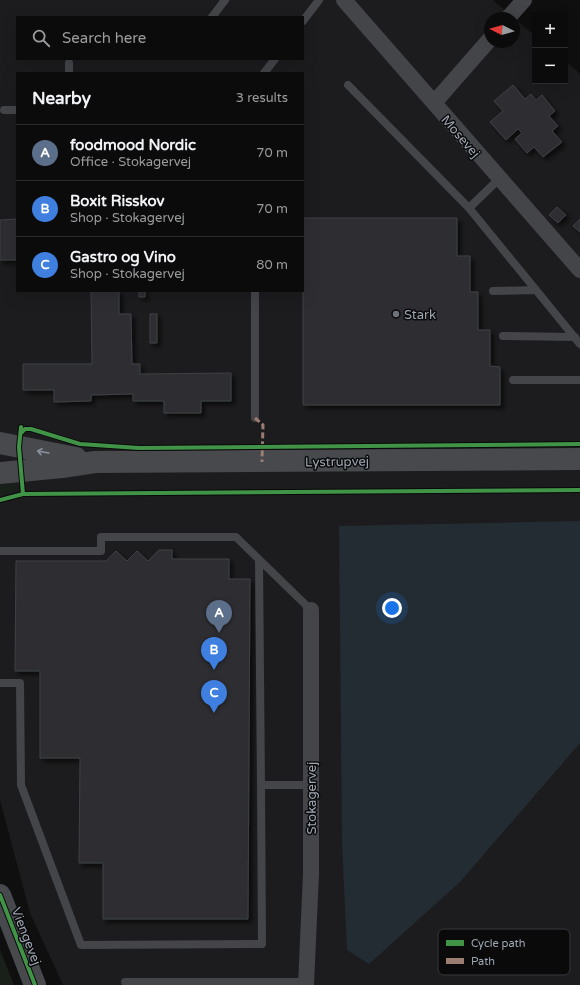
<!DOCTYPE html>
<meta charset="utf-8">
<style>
body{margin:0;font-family:"Varela Round",sans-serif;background:#141415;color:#f1f3f6}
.controls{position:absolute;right:12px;top:12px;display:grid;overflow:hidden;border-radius:0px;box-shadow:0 4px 16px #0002}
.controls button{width:36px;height:36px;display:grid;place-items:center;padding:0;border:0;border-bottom:1px solid #2b2b2d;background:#0b0b0c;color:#f1f3f6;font:20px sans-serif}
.compass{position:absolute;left:484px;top:12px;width:36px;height:36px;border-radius:50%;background:#0b0b0c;box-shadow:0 4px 16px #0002;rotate:276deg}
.you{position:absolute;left:392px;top:608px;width:14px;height:14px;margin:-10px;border:3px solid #fff;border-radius:50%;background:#1a73e8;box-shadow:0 0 0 6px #1a73e833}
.badge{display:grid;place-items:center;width:26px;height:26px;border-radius:50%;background:#db2777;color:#fff;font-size:13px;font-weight:700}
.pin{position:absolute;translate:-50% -33px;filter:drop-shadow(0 1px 2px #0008)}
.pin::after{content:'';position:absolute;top:21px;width:14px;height:12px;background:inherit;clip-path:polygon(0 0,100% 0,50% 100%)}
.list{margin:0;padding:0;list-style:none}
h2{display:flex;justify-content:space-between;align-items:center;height:52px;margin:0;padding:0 16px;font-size:17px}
h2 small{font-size:13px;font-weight:400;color:#9a9b9d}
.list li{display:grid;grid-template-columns:26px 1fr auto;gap:12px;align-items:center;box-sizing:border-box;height:56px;padding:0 16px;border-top:1px solid #2b2b2d}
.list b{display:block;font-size:15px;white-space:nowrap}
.list p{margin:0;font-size:13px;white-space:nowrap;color:#9a9b9d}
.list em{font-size:13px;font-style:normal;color:#9a9b9d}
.icon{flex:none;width:22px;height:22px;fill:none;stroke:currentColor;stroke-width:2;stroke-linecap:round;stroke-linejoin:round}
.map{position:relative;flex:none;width:580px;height:985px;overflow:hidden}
.search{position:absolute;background:#0b0b0c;box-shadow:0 4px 16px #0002;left:16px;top:16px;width:288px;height:44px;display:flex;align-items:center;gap:10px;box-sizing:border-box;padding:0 14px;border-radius:0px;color:#9a9b9d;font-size:15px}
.panel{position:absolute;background:#0b0b0c;box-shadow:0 4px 16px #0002;left:16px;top:72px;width:288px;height:220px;border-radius:0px}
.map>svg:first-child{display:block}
</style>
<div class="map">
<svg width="580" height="985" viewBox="0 0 580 985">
<defs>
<filter id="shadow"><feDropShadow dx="3.5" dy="3.5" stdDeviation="2" flood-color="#0009"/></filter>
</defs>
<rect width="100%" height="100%" fill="#0f0f10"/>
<!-- built -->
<path fill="#1c1c1e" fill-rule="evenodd" d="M 0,0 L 493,0 L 535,36 L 535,81 L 565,81 L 565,61 L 580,74 L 580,985 L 63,985 L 30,913 L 0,800 ZM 17,17 L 303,17 L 303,59 L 17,59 ZM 490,18 L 514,18 L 514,42 L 490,42 ZM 17,73 L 303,73 L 303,291 L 17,291 Z"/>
<!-- green -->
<path fill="#19201a" d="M 17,477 L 15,491 L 0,496 L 0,481 Z
M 0,950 L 14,985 L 0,985 Z"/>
<!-- water -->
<path fill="#232c32" d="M 580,521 L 580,743 L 460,882 L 369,964 L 347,950 L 342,844 L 339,526 Z"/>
<!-- building -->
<path fill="#2e2e31" stroke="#3e4044" filter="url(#shadow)" d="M 513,85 L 525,99 L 531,94 L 536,100 L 542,95 L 555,111 L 549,116 L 558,126 L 552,131 L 562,142 L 543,157 L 534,147 L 527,153 L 515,139 L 522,133 L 518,129 L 506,140 L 490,122 L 503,111 L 494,101 Z
M 557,207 L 566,215 L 558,223 L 549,215 Z
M 303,218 L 457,218 L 457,256 L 470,256 L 470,292 L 478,292 L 478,330 L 490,330 L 490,366 L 500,367 L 500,405 L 303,405 Z
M 17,219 L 17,260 L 0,260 L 0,220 Z
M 580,219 L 580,232 L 573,226 Z
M 91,291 L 119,291 L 119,314 L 131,314 L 132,364 L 140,364 L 140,374 L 231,373 L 231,401 L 201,401 L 201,413 L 164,413 L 164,401 L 133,401 L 133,394 L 91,395 L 91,401 L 54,402 L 54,390 L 23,390 L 23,364 L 92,364 Z
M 139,291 L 145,291 L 145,297 L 139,297 Z
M 150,314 L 157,314 L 157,343 L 150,343 Z
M 159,550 L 172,550 L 172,559 L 229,559 L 229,579 L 250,579 L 248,919 L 103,919 L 103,863 L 79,863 L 80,758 L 40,758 L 40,671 L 15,671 L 16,561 L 106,561 L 116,551 L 127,561 L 137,551 L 148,561 Z"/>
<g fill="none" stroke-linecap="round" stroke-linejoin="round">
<!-- lane -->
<path stroke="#444549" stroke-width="8" d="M 212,17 L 225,0
M 303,21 L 319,0
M 69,63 L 69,73
M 264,73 L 275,59
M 348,85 L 469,208
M 4,110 L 17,110
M 499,179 L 469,208 L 580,344
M 493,291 L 536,290
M 503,336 L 575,337
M 513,380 L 580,380
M 255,418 L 255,291
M 0,551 L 101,551 L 101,537 L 236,537 L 311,610
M 259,560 L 261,785
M 0,683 L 20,683 L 21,785 L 81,945 L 262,944 L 261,785 L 311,785
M 125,982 L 306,982"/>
<!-- street -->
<path stroke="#444549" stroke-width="16" d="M 344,0 L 580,270
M 508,18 L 524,0
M 434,103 L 490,39
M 306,985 L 311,874 L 311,610"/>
<!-- secondary -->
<path stroke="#47494d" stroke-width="22" d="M 0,443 L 76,458
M 0,473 L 62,467 L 95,462 L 580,459
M 0,895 L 35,985"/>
<!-- quiet -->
<path stroke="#9b7d72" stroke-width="3" stroke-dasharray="6 3" stroke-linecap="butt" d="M 255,418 L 263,425 L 262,462"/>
<defs>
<path id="cycleway" d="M 21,427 L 19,447 L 23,494
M 21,433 L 25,429 L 31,429 L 80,444 L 139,448 L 580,444
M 0,500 L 23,494 L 580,490
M 0,895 L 35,985"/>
</defs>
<!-- cycleway casing -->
<use href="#cycleway" stroke="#0a0a0b" stroke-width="6"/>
<!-- cycleway -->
<use href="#cycleway" stroke="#419447" stroke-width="4"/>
</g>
<!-- one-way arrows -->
<defs><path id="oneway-shaft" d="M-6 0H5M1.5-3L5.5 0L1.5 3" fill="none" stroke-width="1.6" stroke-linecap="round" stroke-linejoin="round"/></defs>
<use stroke="#888f9a" href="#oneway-shaft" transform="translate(43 452) rotate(-170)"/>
<!-- markers -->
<circle fill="#6c717a" stroke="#0a0a0b" stroke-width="1.5" cx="396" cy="314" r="4"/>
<g text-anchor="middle" stroke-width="3" stroke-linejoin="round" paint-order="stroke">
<!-- street labels -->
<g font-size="13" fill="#9ea6b3" stroke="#0a0a0b">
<text transform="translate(461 136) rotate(49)" y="5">Mosevej</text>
<text transform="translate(337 461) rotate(-1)" y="5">Lystrupvej</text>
<text transform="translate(311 798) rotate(-90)" y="5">Stokagervej</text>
<text transform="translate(27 936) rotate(69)" y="5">Viengevej</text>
</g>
<!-- poi labels -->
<g font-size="13" fill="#9ea6b3" stroke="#0a0a0b" text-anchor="start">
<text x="404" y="319">Stark</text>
</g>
</g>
<!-- legend -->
<rect x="438" y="929" width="132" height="46" rx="6" fill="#0a0a0b" stroke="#36393d" stroke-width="1"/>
<rect x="446" y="940" width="18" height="6" fill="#419447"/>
<rect x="446" y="958" width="18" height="6" fill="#9b7d72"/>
<g font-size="11" fill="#9ea6b3">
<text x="471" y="947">Cycle path</text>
<text x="471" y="965">Path</text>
</g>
</svg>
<div class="controls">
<button>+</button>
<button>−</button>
</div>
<svg class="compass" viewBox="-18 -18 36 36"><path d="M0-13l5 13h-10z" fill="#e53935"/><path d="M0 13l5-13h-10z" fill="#9a9b9d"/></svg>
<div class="you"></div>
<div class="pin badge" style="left:219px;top:633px;background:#5c6f8a">A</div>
<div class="pin badge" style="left:214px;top:670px;background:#3f7fe0">B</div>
<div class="pin badge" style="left:214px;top:713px;background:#3f7fe0">C</div>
<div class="search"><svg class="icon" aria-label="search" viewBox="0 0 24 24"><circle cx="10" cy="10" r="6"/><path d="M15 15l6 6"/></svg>Search here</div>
<section class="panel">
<h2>Nearby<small>3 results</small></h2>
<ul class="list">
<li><span class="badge" style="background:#5c6f8a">A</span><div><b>foodmood Nordic</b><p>Office · Stokagervej</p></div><em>70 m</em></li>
<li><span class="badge" style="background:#3f7fe0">B</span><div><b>Boxit Risskov</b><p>Shop · Stokagervej</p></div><em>70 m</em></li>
<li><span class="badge" style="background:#3f7fe0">C</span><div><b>Gastro og Vino</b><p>Shop · Stokagervej</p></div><em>80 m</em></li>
</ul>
</section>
</div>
